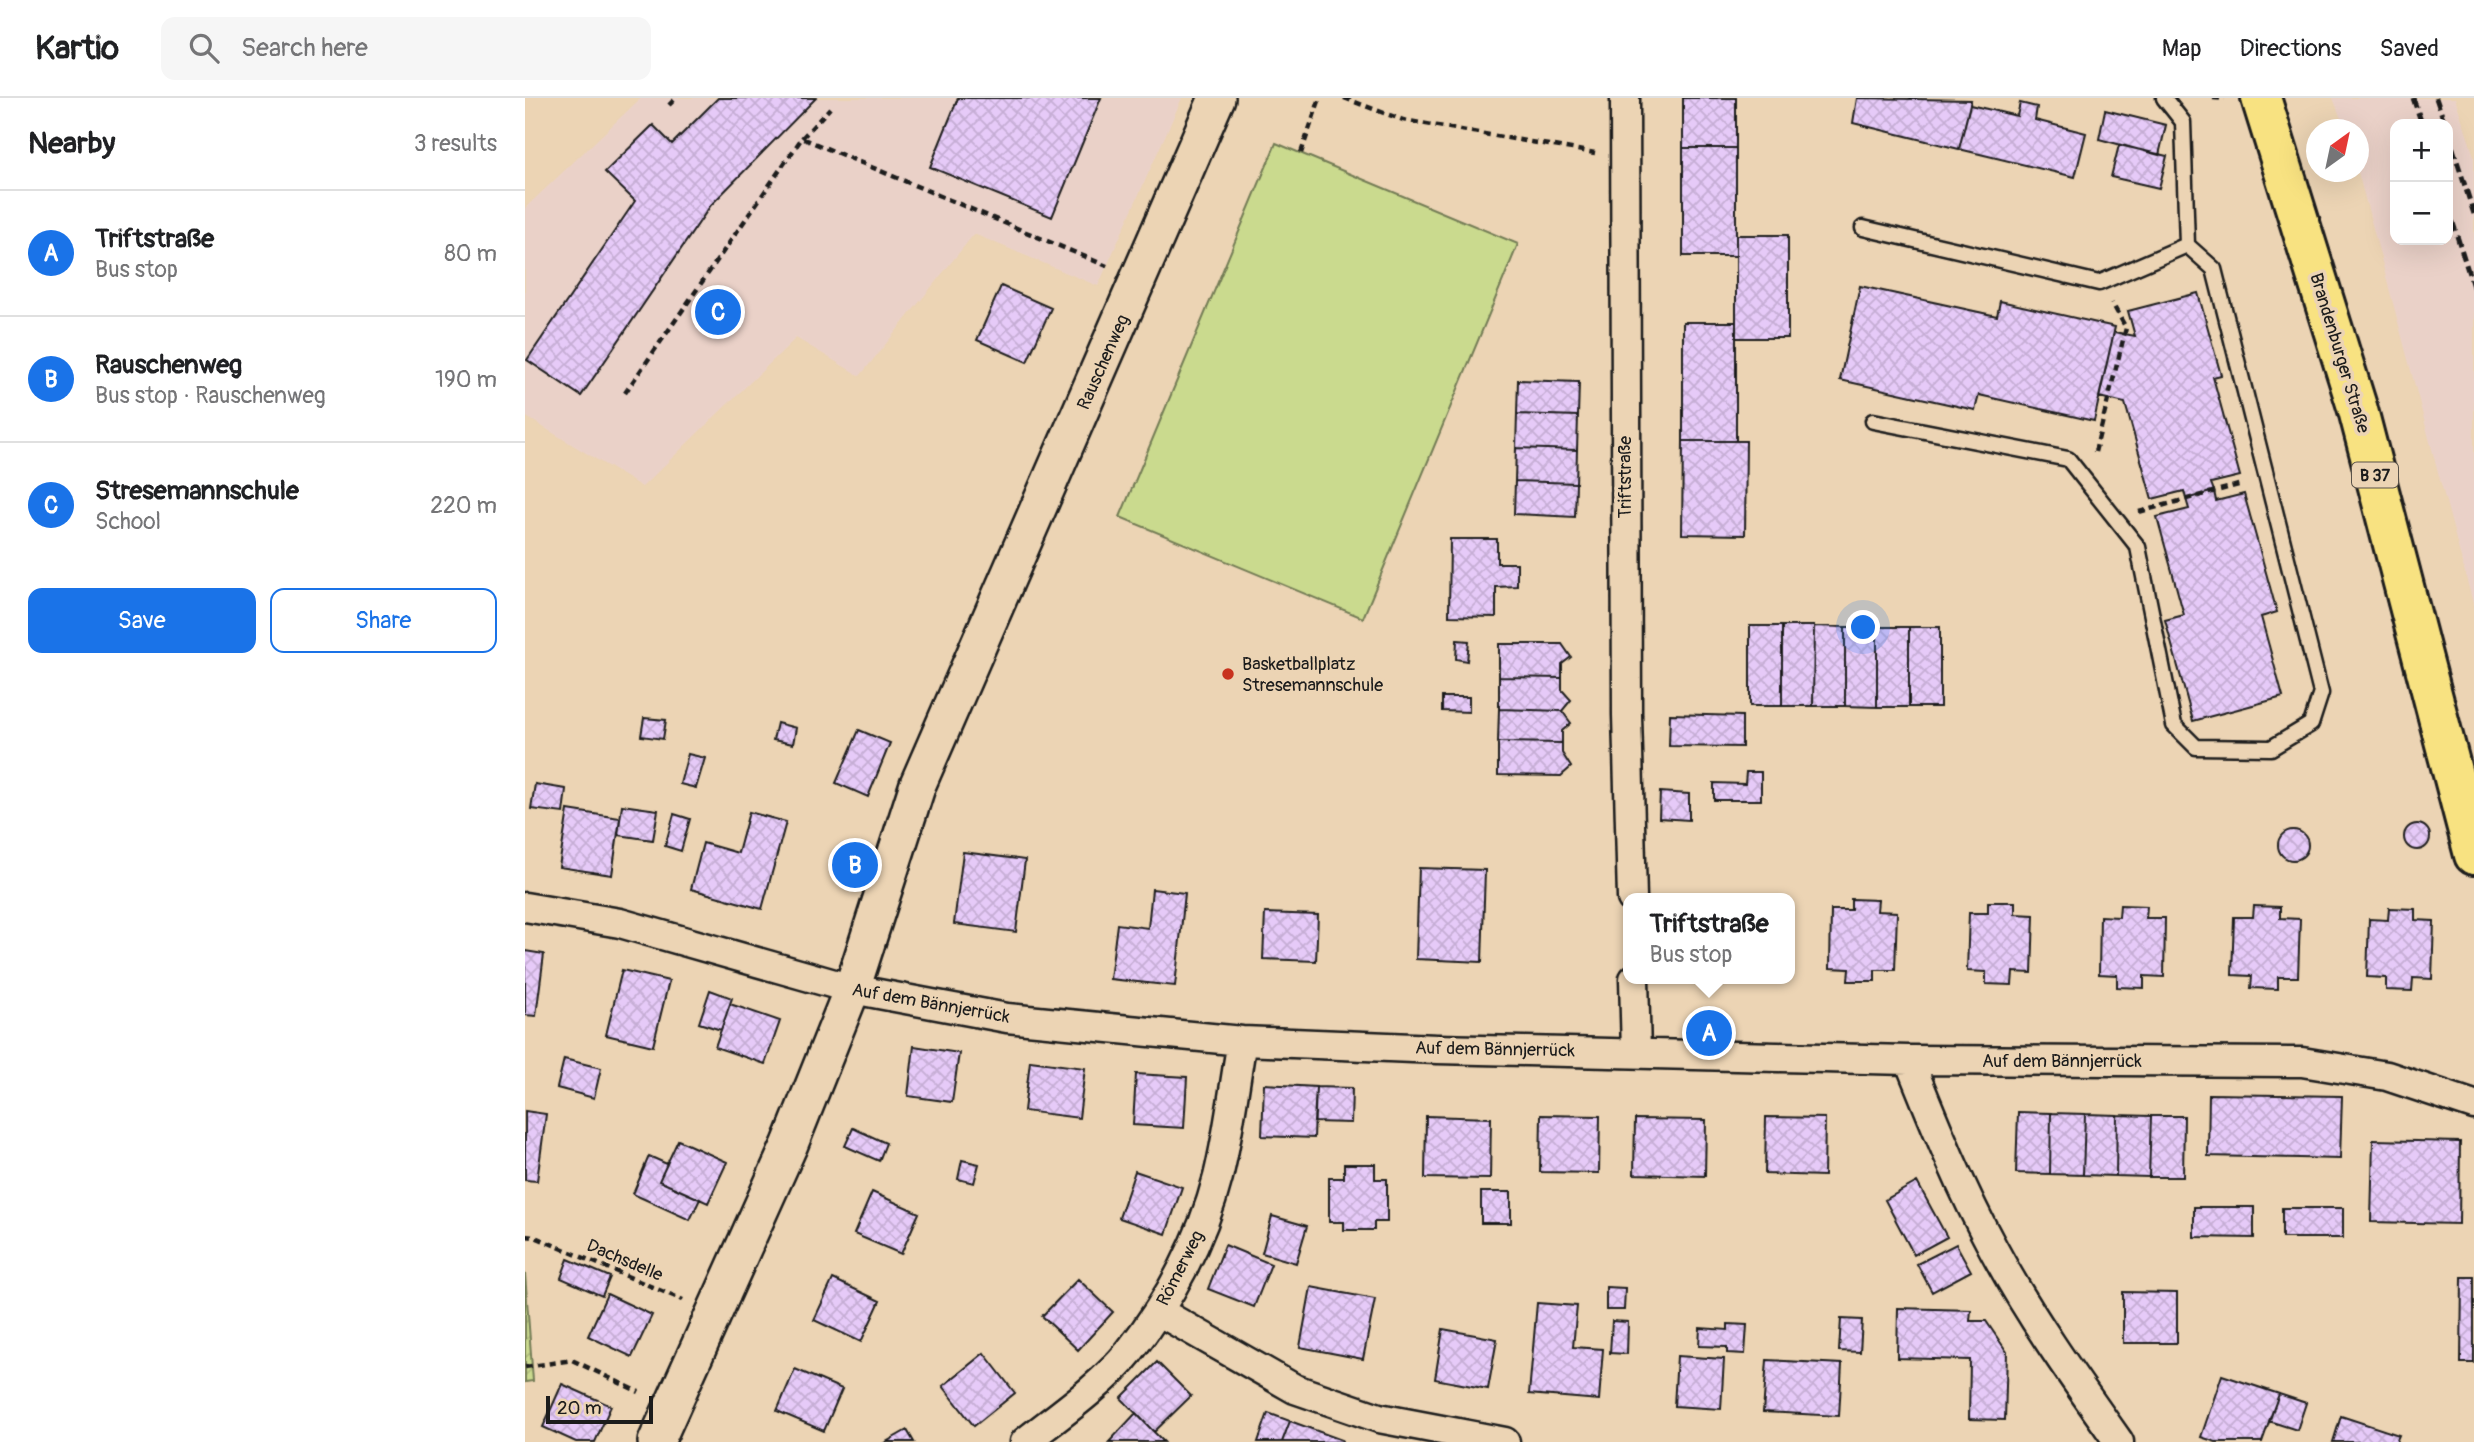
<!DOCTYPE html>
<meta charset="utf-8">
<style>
body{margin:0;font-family:Pangolin,sans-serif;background:#f6f6f6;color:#202124}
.controls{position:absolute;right:21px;top:21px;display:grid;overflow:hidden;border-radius:14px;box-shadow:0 7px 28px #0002}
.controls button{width:63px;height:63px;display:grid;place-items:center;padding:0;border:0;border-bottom:2px solid #e0e0e0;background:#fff;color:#202124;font:35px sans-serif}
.compass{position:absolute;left:1781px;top:21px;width:63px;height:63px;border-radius:50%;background:#fff;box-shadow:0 7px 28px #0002;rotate:33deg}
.scale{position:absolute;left:21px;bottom:18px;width:107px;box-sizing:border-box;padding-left:7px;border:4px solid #1c1c1c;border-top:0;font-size:19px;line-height:24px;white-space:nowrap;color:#1c1c1c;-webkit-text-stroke:5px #ecd4b4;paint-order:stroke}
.you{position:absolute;left:1339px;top:530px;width:24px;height:24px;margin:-18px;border:5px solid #fff;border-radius:50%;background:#1a73e8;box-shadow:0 0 0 10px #1a73e833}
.badge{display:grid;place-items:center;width:46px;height:46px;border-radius:50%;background:#1a73e8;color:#fff;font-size:23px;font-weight:700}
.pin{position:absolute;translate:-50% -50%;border:4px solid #fff;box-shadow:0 2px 7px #0006}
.popup{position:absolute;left:1098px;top:795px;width:172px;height:91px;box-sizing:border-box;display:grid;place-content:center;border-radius:14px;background:#fff;filter:drop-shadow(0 2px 5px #0005);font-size:23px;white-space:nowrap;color:#757577}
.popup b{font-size:26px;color:#202124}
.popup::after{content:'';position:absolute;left:50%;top:100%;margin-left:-14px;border:14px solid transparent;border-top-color:#fff}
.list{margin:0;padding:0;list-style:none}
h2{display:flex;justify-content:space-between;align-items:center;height:91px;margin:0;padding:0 28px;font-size:30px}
h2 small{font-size:23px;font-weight:400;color:#757577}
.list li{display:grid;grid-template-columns:46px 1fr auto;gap:21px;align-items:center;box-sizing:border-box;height:126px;padding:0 28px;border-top:2px solid #e0e0e0}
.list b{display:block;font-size:26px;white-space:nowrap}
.list p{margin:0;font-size:23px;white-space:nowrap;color:#757577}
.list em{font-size:23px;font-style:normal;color:#757577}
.actions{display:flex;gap:14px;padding:21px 28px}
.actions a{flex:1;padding:16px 0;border:2px solid #1a73e8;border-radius:14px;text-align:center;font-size:24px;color:#1a73e8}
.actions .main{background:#1a73e8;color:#fff}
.icon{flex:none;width:38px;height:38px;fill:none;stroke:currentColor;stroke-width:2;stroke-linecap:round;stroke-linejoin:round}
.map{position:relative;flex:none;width:1949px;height:1344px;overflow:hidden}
header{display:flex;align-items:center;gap:42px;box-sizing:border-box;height:98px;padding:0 35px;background:#fff;border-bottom:2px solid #e0e0e0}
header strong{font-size:33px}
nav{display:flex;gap:38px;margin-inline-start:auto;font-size:24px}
.search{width:490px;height:63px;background:#f6f6f6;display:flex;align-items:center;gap:18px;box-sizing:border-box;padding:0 24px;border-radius:14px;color:#757577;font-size:26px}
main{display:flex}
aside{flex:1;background:#fff}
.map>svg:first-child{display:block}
</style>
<header>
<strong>Kartio</strong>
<div class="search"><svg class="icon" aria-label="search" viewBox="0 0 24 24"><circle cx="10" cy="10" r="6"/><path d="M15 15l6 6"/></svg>Search here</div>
<nav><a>Map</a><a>Directions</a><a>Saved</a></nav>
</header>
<main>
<aside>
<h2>Nearby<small>3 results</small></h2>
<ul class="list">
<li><span class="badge">A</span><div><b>Triftstraße</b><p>Bus stop</p></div><em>80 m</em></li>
<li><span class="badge">B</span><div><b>Rauschenweg</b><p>Bus stop · Rauschenweg</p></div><em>190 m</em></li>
<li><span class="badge">C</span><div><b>Stresemannschule</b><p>School</p></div><em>220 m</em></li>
</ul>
<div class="actions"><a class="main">Save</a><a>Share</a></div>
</aside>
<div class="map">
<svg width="1949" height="1344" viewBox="0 0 1949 1344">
<defs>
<pattern id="garden-furrows" width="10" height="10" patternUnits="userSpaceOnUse" patternTransform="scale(1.75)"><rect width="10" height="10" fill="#cada8e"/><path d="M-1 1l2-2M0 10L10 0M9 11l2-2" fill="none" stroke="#adba7a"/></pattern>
<pattern id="building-cross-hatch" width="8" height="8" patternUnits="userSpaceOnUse" patternTransform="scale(1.75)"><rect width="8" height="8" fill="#e6caf8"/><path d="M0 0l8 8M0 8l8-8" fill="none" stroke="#c5add4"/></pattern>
</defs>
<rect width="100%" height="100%" fill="#ecd4b4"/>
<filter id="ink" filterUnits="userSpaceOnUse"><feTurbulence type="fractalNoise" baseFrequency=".0143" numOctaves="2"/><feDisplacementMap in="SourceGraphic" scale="14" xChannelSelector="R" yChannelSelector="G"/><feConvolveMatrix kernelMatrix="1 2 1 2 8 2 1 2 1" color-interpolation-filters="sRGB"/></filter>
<g filter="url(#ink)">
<!-- built -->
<path fill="#ead1c8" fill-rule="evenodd" d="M 116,0 L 657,0 L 573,188 L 449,136 L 335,278 L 271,240 L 117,389 L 0,318 L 0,110 Z
M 1808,0 L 1930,0 L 1949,58 L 1949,509 L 1833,74 L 1834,32 L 1820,31 ZM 1870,26 L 1923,26 L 1923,142 L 1870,142 Z"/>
<!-- garden -->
<path fill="url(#garden-furrows)" stroke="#737b55" stroke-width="2" d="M 0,1175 L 8,1283 L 0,1284 Z"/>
<!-- pitch -->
<path fill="#cada8e" stroke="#737b55" stroke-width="2" d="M 751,45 L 993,146 L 838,520 L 595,419 Z"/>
<!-- building -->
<path fill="url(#building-cross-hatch)" stroke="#1c1c1c" stroke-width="2" d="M 193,0 L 291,0 L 186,107 L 56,298 L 2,262 L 110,103 L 80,74 L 128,27 L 147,46 Z
M 433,0 L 576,0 L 527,119 L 405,69 Z
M 1158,0 L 1211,0 L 1211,50 L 1158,50 Z
M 1332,0 L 1446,2 L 1434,51 L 1328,25 Z
M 1495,5 L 1512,9 L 1510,22 L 1561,35 L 1550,79 L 1434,51 L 1445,7 L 1492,18 Z
M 1580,12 L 1641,27 L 1634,57 L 1574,41 Z
M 1594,47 L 1642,58 L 1634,90 L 1586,79 Z
M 1158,50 L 1211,50 L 1211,158 L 1158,158 Z
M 1211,137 L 1263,137 L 1263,240 L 1211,240 Z
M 476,188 L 526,210 L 502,264 L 452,242 Z
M 1335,188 L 1472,218 L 1475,203 L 1590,229 L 1569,323 L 1454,297 L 1450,312 L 1315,282 Z
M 1673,195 L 1696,277 L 1688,279 L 1715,378 L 1686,385 L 1689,393 L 1661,401 L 1659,393 L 1627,401 L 1600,305 L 1574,299 L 1589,234 L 1610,238 L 1603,213 Z
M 1158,224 L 1211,224 L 1211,343 L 1158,343 Z
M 993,282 L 1054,284 L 1053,318 L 992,316 Z
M 992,316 L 1053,318 L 1052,352 L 991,350 Z
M 1158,343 L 1221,343 L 1220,437 L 1157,436 Z
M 991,350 L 1052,352 L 1051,385 L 990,383 Z
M 990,383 L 1051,385 L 1050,419 L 989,416 Z
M 1689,393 L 1691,403 L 1719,396 L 1752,514 L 1736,519 L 1758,599 L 1668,623 L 1640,522 L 1659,517 L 1632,419 L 1664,411 L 1661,401 Z
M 925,441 L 972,441 L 972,465 L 992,465 L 992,488 L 971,489 L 971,519 L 924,518 Z
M 1225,528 L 1257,528 L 1257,608 L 1225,608 Z
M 1257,528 L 1289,528 L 1288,608 L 1257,608 Z
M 1289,528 L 1320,529 L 1320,608 L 1288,608 Z
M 1320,529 L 1352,529 L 1352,609 L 1320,608 Z
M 1352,529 L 1384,529 L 1384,609 L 1352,609 Z
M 1384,529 L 1415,529 L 1415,609 L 1384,609 Z
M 932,542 L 944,543 L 942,563 L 931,561 Z
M 974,546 L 1037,546 L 1046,559 L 1037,566 L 1037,580 L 974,579 Z
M 974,579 L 1037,580 L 1037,592 L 1046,602 L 1037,613 L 974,611 Z
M 917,599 L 944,599 L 944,614 L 917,613 Z
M 974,611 L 1037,613 L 1046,625 L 1037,633 L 1037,645 L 973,644 Z
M 1145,616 L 1217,618 L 1217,649 L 1144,648 Z
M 119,620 L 141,622 L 138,641 L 116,638 Z
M 252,625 L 271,630 L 268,646 L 248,642 Z
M 334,632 L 365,645 L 343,699 L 311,685 Z
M 973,644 L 1037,645 L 1037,655 L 1046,669 L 1036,678 L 973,677 Z
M 163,656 L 180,660 L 171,690 L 155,686 Z
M 1221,674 L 1236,674 L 1236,702 L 1189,702 L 1189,685 L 1220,686 Z
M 10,686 L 41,691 L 38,715 L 6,711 Z
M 1135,694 L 1164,696 L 1164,722 L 1134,720 Z
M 97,707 L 133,712 L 128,742 L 93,737 Z
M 43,712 L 95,720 L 87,777 L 34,769 Z
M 224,714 L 261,724 L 237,811 L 166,791 L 178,745 L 213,755 Z
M 149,716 L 165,721 L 156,753 L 140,748 Z
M1879 739a13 13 0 1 1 26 0a13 13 0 1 1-26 0Z
M1753 747a15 15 0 1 1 30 0a15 15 0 1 1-30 0Z
M 438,754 L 500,762 L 491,834 L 429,826 Z
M 894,770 L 960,772 L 957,864 L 891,861 Z
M 627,791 L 660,795 L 650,888 L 585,881 L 592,826 L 623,830 Z
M 1326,801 L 1353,802 L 1352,813 L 1372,814 L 1370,872 L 1350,872 L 1350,883 L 1323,883 L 1324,871 L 1305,870 L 1306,812 L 1326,812 Z
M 1463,804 L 1490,804 L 1490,816 L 1509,817 L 1507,875 L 1488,874 L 1487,887 L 1461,886 L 1461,874 L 1442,873 L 1444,815 L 1463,815 Z
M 1595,807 L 1622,808 L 1621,820 L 1640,820 L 1639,879 L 1619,878 L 1619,890 L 1592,889 L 1592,877 L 1574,876 L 1575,818 L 1594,819 Z
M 1729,808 L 1755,809 L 1755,820 L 1775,821 L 1773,879 L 1753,879 L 1753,891 L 1726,890 L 1727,878 L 1707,877 L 1709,819 L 1728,819 Z
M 1864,810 L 1890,811 L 1890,822 L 1909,823 L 1907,881 L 1888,880 L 1887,893 L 1861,892 L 1861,880 L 1842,879 L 1844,821 L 1863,822 Z
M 740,815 L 793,817 L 791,863 L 738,861 Z
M 0,853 L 19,856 L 11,918 L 0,917 Z
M 97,872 L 144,883 L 128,948 L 81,937 Z
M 1186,881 L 1213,881 L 1213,884 L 1186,884 Z
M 185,892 L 207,900 L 196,932 L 174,925 Z
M 205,906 L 255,923 L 240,966 L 190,949 Z
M 389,948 L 434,955 L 427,1004 L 383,998 Z
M 39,961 L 76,970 L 69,1000 L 32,990 Z
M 505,963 L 560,970 L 554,1020 L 499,1013 Z
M 611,976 L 662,979 L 659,1030 L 608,1027 Z
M 739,986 L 791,989 L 789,1040 L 737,1038 Z
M 791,989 L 827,990 L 826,1025 L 789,1024 Z
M 1684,996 L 1817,998 L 1815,1061 L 1683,1058 Z
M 0,1013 L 21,1016 L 12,1083 L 0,1082 Z
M 1493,1014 L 1526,1015 L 1525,1076 L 1491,1075 Z
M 1526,1015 L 1560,1016 L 1558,1077 L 1525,1076 Z
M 1560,1016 L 1592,1017 L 1591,1078 L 1558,1077 Z
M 1016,1017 L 1075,1018 L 1074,1075 L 1015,1074 Z
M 1592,1017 L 1626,1018 L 1624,1079 L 1591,1078 Z
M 901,1018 L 966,1020 L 965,1081 L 900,1080 Z
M 1626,1018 L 1659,1018 L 1658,1079 L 1624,1079 Z
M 1241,1019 L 1300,1020 L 1299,1078 L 1240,1076 Z
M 1110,1021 L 1181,1022 L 1180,1078 L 1109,1076 Z
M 328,1030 L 361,1045 L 354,1063 L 320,1048 Z
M 153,1042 L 202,1064 L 183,1105 L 134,1083 Z
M 1848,1042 L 1935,1044 L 1934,1126 L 1846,1124 Z
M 124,1058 L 142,1066 L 134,1083 L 175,1101 L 165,1122 L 108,1096 Z
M 437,1062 L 454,1066 L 449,1085 L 433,1081 Z
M 819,1066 L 850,1066 L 850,1081 L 862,1081 L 862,1124 L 849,1124 L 849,1132 L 819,1132 L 819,1124 L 804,1124 L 804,1080 L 819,1080 Z
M 610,1073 L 657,1089 L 641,1136 L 594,1120 Z
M 1392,1084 L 1422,1139 L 1389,1157 L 1360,1102 Z
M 347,1094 L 394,1115 L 376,1156 L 329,1136 Z
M 956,1094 L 986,1094 L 986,1125 L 956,1125 Z
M 1669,1109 L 1729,1109 L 1729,1140 L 1669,1139 Z
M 1757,1110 L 1818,1110 L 1818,1140 L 1757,1140 Z
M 747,1118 L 782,1128 L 771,1165 L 737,1155 Z
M 1431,1146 L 1446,1173 L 1407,1194 L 1392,1166 Z
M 700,1147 L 746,1166 L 729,1209 L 683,1191 Z
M 43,1161 L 85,1179 L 77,1198 L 36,1180 Z
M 1937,1179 L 1949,1179 L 1949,1265 L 1936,1265 Z
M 308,1181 L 355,1203 L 336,1244 L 289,1222 Z
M 553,1181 L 588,1214 L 553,1252 L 517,1218 Z
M 786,1189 L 850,1201 L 838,1261 L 775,1249 Z
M 1081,1189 L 1100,1190 L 1099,1212 L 1081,1212 Z
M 1598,1194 L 1652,1195 L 1652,1245 L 1598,1245 Z
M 82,1196 L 127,1217 L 107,1259 L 63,1238 Z
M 1012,1205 L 1052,1208 L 1048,1249 L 1078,1251 L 1074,1302 L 1004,1296 Z
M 1373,1210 L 1446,1212 L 1445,1223 L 1461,1223 L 1482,1254 L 1480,1322 L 1444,1321 L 1445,1262 L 1372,1260 Z
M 1316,1221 L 1337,1222 L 1335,1254 L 1314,1253 Z
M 1087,1223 L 1103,1224 L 1102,1256 L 1085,1255 Z
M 1203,1226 L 1222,1227 L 1220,1256 L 1202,1255 L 1202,1249 L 1174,1248 L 1175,1230 L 1203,1232 Z
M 918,1231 L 972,1241 L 963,1291 L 910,1281 Z
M 459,1255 L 490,1295 L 449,1328 L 418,1288 Z
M 1152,1258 L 1199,1261 L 1196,1311 L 1149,1308 Z
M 1242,1262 L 1317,1266 L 1314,1318 L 1238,1314 Z
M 632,1264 L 666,1298 L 629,1334 L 596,1300 Z
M 270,1271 L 317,1291 L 299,1333 L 252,1313 Z
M 1697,1277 L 1754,1296 L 1737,1344 L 1691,1344 L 1676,1339 Z
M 37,1286 L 86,1308 L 70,1344 L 51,1344 L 18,1329 Z
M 1754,1296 L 1781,1305 L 1772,1332 L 1744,1323 Z
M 611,1315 L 629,1334 L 639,1344 L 584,1344 Z
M 743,1315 L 765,1323 L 757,1344 L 733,1344 Z
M 1816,1318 L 1874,1337 L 1871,1344 L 1808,1344 Z
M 765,1323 L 817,1342 L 816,1344 L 757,1344 Z
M 382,1332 L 389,1344 L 361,1344 Z"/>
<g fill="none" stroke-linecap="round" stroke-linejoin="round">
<defs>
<path id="service" d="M 1338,130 L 1574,185 L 1662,147 L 1658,24 L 1639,0
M 1348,323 L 1543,361 L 1613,449 L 1649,627 L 1671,649 L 1746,650 L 1786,626 L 1796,595 L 1689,171 L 1662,147"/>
<path id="minor" d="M 1100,0 L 1102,617 L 1107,800
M 0,809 L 95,825 L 327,891 L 482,920 L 717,943 L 912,951 L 1384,962 L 1777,964 L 1862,978 L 1949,1007
M 1109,881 L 1111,954
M 1384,962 C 1410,1027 1436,1091 1469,1152 C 1505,1219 1550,1282 1594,1344
M 633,1213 L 770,1291 L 854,1320 L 980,1344
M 500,1344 C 533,1318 578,1287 604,1254 C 644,1203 677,1142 693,1079 C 704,1035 709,988 717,943"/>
<path id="tertiary" d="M 131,1344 L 265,1046 L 327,891 L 393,686 L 692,0"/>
<path id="primary" d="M 1736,0 L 1833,312 L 1949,757"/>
</defs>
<!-- service casing -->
<use href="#service" stroke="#1c1c1c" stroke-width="19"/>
<!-- minor casing -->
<use href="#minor" stroke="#1c1c1c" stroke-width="33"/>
<!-- tertiary casing -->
<use href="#tertiary" stroke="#1c1c1c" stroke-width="40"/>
<!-- primary casing -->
<use href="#primary" stroke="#1c1c1c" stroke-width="44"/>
<!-- path -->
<path stroke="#1c1c1c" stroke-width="4.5" stroke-dasharray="7 5" stroke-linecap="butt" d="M 819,0 L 878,22 L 1070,55
M 1688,0 L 1700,1
M 144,7 L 151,0
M 277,40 L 305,10
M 776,55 L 795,0
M 100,295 L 277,40 L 582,168
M 1570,354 L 1601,230 L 1587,205
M 1614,414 L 1717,386
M 0,1138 L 10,1139 L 158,1202
M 0,1269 L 47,1262 L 114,1294"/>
<!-- service -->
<use href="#service" stroke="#ecd4b4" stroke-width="14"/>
<!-- minor -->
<use href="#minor" stroke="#ecd4b4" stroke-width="28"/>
<!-- tertiary -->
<use href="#tertiary" stroke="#ecd4b4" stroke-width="35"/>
<!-- primary -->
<use href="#primary" stroke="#f8e281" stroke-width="38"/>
<!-- rail -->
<path stroke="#1c1c1c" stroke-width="5" stroke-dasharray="10 5" stroke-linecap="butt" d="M 1888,0 L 1897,26
M 1911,0 L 1920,26
M 1923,35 L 1949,116
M 1923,109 L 1949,192"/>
</g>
</g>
<!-- markers -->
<circle fill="#c8321e" stroke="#ecd4b4" stroke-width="2.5" cx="703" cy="576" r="7"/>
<g text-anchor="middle" stroke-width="7" stroke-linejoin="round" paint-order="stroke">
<!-- shield labels -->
<rect fill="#ecd4b4" stroke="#5a534a" stroke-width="2" x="1827" y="364.5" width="46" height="25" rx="5"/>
<g font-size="16" font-weight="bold" fill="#1c1c1c">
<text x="1850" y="383">B 37</text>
</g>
<!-- street labels -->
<g font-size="18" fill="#1c1c1c" stroke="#ecd4b4">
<text transform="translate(1815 255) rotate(73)" y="6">Brandenburger Straße</text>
<text transform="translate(578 264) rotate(-66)" y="6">Rauschenweg</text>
<text transform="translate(1100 379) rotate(-90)" y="6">Triftstraße</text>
<text transform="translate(406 905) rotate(10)" y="6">Auf dem Bännjerrück</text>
<text transform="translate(970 951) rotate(1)" y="6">Auf dem Bännjerrück</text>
<text x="1537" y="969">Auf dem Bännjerrück</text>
<text transform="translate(100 1162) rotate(23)" y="6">Dachsdelle</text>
<text transform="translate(655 1170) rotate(-63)" y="6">Römerweg</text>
</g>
<!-- poi labels -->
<g font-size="18" fill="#1c1c1c" stroke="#ecd4b4" text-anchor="start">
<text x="717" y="572">Basketballplatz<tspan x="717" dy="21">Stresemannschule</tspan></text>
</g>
</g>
</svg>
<div class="controls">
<button>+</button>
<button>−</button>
</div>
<svg class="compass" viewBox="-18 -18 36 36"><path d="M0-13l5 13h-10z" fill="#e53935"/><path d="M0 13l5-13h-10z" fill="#757577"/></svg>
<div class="scale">20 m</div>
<div class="you"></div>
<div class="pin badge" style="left:1184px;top:935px">A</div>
<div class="popup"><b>Triftstraße</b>Bus stop</div>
<div class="pin badge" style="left:330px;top:767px">B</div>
<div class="pin badge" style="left:193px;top:214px">C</div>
</div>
</main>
